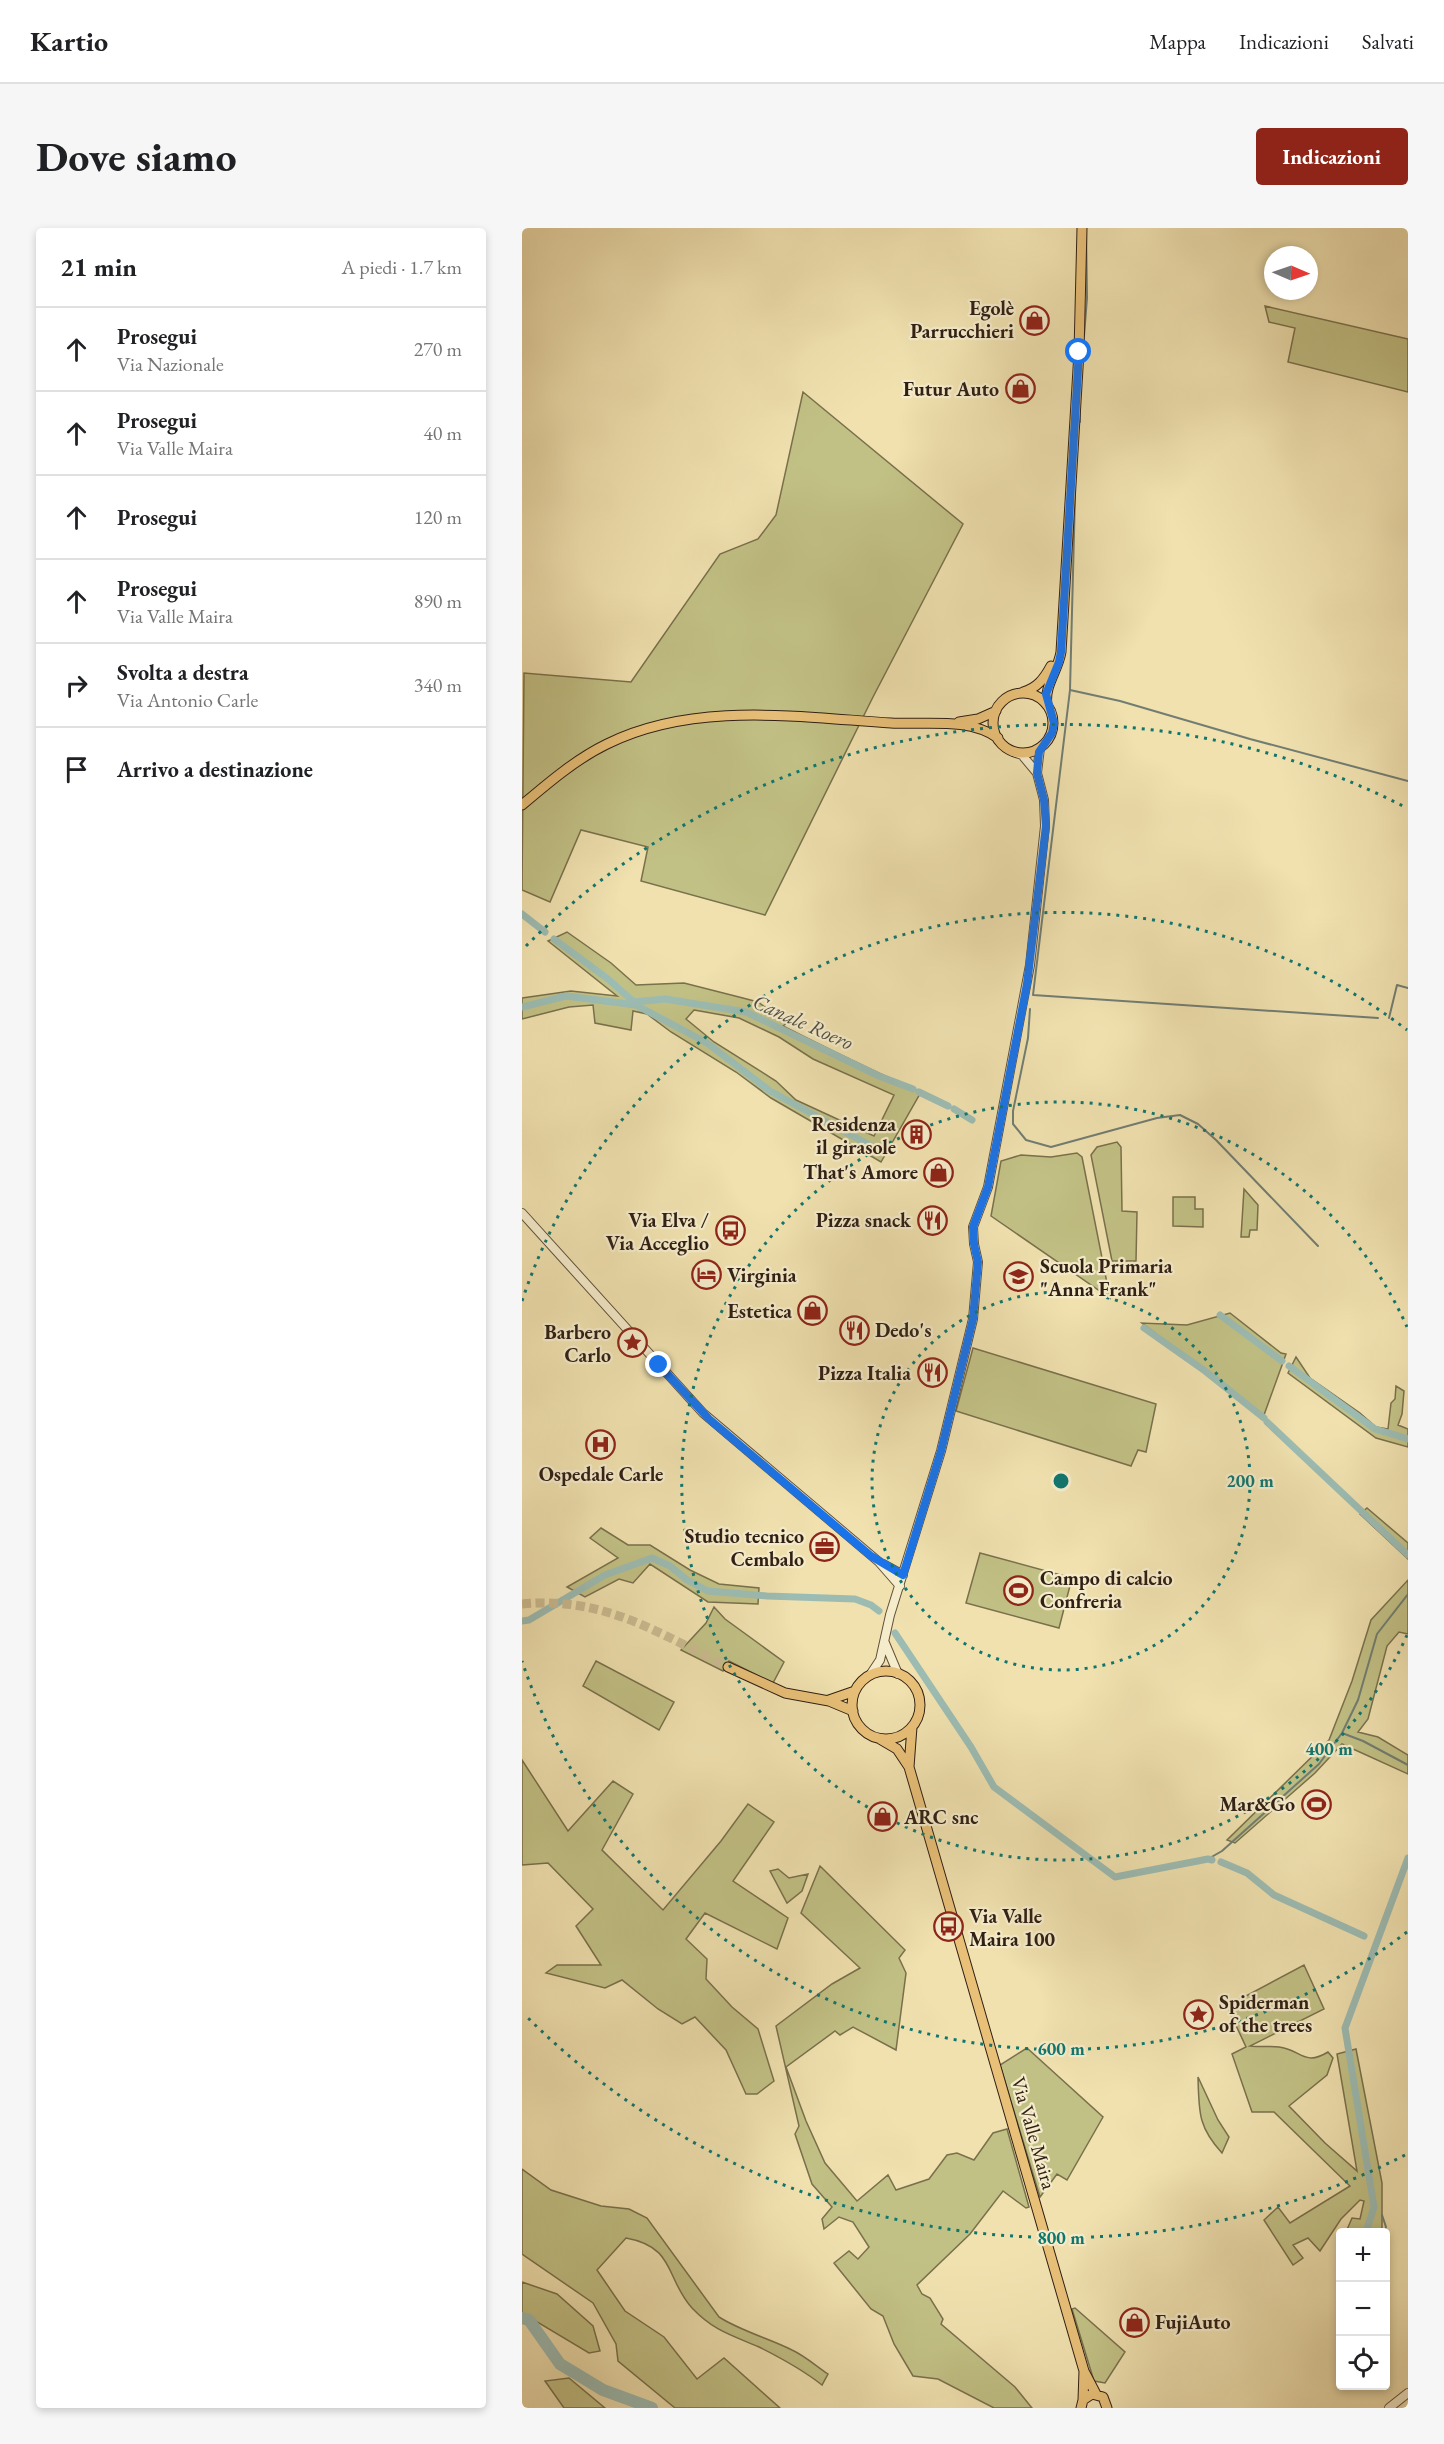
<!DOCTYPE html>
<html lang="it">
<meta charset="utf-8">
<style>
body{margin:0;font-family:"EB Garamond",serif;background:#f6f6f6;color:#202124}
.controls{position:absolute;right:18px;bottom:18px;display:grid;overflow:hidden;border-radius:6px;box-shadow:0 3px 9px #0003}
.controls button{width:54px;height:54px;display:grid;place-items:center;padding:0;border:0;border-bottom:2px solid #e0e0e0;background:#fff;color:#202124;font:30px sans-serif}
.compass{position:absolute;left:742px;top:18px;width:54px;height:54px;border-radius:50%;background:#fff;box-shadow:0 3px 9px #0003;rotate:92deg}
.stop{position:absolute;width:18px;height:18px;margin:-14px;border:4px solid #1a73e8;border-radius:50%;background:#fff}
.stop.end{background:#1a73e8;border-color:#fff;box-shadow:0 2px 6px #0008}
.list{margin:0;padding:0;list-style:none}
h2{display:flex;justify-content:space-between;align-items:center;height:78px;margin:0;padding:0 24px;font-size:26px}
h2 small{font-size:20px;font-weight:400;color:#757577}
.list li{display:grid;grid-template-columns:39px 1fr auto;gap:18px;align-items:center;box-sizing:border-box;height:84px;padding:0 24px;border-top:2px solid #e0e0e0}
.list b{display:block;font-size:22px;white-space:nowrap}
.list p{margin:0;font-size:20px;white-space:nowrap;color:#757577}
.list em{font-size:20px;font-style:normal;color:#757577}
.icon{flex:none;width:33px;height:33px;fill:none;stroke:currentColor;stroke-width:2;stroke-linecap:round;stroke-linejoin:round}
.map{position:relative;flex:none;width:886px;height:2180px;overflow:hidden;border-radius:6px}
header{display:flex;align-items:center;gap:36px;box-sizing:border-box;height:84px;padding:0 30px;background:#fff;border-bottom:2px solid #e0e0e0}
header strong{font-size:28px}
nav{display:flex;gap:33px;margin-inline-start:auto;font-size:21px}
.intro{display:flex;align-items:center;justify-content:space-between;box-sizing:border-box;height:144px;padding:0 36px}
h1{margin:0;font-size:42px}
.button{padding:15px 27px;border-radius:6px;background:#8f2418;color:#fff;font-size:21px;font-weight:700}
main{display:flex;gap:36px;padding:0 36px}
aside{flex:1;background:#fff;border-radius:6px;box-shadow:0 3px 9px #0003}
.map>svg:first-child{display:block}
</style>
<header>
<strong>Kartio</strong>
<nav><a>Mappa</a><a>Indicazioni</a><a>Salvati</a></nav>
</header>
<div class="intro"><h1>Dove siamo</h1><a class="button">Indicazioni</a></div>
<main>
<aside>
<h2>21 min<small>A piedi · 1.7 km</small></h2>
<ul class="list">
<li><svg class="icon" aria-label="ahead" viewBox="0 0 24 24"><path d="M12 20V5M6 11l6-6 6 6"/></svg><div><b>Prosegui</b><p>Via Nazionale</p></div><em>270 m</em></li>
<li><svg class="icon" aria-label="ahead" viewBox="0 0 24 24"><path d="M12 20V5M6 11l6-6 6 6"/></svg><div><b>Prosegui</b><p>Via Valle Maira</p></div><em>40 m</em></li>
<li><svg class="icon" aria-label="ahead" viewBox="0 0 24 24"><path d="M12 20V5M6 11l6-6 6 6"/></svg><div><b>Prosegui</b></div><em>120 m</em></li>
<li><svg class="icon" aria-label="ahead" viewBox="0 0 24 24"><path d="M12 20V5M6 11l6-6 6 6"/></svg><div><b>Prosegui</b><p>Via Valle Maira</p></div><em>890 m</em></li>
<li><svg class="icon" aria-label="right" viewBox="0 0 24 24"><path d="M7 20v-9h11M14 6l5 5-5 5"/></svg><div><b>Svolta a destra</b><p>Via Antonio Carle</p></div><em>340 m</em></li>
<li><svg class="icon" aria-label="arrive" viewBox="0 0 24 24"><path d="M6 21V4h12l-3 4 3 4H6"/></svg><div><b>Arrivo a destinazione</b></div></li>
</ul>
</aside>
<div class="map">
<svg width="886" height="2180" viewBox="0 0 886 2180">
<rect width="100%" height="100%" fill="#f0e1af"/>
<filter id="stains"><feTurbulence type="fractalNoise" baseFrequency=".00333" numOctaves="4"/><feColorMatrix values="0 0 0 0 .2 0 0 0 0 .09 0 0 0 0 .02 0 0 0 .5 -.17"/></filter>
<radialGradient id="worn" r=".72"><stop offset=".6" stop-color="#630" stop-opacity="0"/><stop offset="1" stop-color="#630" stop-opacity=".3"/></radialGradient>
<!-- green -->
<path fill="#c2c185" stroke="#79704c" stroke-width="1.5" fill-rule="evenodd" d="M 743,78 L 886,111 L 886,164 L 766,134 L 773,100 L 747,94 Z
M 281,164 L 441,296 L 351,469 L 243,687 L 119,653 L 126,619 L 59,602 L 28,674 L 0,662 L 2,445 L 109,454 L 198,326 L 236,311 L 254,287 Z
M 45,704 L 89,735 L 114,757 L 162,755 L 217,769 L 236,774 L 265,795 L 261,798 C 307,821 352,844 399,864 L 359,934 L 249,870 L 214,844 L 149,804 L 125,786 L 111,783 L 109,802 L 73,795 L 71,777 L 47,779 L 0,791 L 0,770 L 49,763 L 95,768 L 26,713 ZM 172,782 L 217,790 L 257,809 L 291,831 L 372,867 L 352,908 L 274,872 L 254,853 L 192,814 L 164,791 Z
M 595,914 L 599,919 L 600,983 L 615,984 L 614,1033 L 590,1033 L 569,927 L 575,919 Z
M 555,925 L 560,929 L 588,1070 L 469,988 L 479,933 L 499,927 L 529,929 Z
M 722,961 L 736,977 L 735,1002 L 728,1002 L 727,1009 L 719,1009 Z
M 651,969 L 673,969 L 673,981 L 681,981 L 681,999 L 651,998 Z
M 708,1085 L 759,1125 L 764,1126 L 742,1187 L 620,1095 L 665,1097 Z
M 451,1120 L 634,1176 L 624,1224 L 616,1222 L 609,1238 L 434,1183 Z
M 774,1129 L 788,1150 L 838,1185 L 854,1199 L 866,1201 L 869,1175 L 873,1171 L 874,1158 L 882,1163 L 880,1186 L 876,1197 L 886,1201 L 886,1219 L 854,1210 L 766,1145 Z
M 845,1280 L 886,1315 L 886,1331 L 838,1286 Z
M 79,1300 L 106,1317 L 128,1317 L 168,1342 L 197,1356 L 237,1360 L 236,1376 L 186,1374 L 128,1336 L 111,1355 L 97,1351 L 63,1369 L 45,1359 L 96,1330 L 68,1310 Z
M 458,1325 L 550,1350 L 537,1400 L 444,1375 Z
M 886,1352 L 886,1406 L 877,1404 L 865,1418 L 846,1491 L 836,1504 L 856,1509 L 886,1527 L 886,1546 L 820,1516 L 793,1545 L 713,1615 L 705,1612 L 807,1512 L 830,1453 L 849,1392 Z
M 192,1379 L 203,1391 L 262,1434 L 251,1455 L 207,1433 L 201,1443 L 159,1422 L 184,1395 Z
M 74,1433 L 152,1474 L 137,1502 L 61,1458 Z
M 0,1532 L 46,1603 L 91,1553 L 111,1566 L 80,1622 L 141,1682 L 199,1613 L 226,1576 L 252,1594 L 211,1653 L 266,1690 L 255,1721 L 183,1685 L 164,1711 L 185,1731 L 184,1751 L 210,1779 L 236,1801 L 252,1853 L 235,1866 L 224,1866 L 204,1822 L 173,1789 L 160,1796 L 136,1781 L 100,1752 L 83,1760 L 24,1745 L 35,1737 L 79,1737 L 54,1698 L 71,1681 L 26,1635 L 0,1637 Z
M 298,1638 L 383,1722 L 377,1730 L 384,1745 L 374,1822 L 331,1799 L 318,1807 L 313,1803 L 264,1839 L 284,1893 L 303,1935 L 335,1973 L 366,1947 L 374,1962 L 407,1951 L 425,1927 L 435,1925 L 452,1932 L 471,1905 L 485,1901 L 507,1979 L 504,1980 L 481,1963 L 448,2006 L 395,2057 L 400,2066 L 408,2070 L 421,2091 L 419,2096 L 493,2159 L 510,2180 L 472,2180 L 416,2151 L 391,2148 L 372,2116 L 361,2088 L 349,2081 L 312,2035 L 327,2023 L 336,2031 L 347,2019 L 331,1994 L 317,1989 L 302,2001 L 300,1991 L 310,1979 L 290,1956 L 273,1906 L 277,1898 L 254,1798 L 310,1756 L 338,1740 L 279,1685 Z
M 256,1641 L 267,1650 L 286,1646 L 280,1663 L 265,1675 L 248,1643 Z
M 782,1737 L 802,1781 L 728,1818 C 737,1819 747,1818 757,1819 C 778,1821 782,1839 806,1824 L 811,1830 L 805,1847 L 767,1878 L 803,1915 L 835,1943 L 815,1826 L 834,1821 L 860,1955 L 860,2004 L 824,2004 L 830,1990 L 838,1991 L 842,1973 L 838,1972 L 819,1991 L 798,2023 L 786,2010 L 771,2017 L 781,2030 L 771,2037 L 742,1992 L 756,1979 L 768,1995 L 828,1958 L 752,1884 L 730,1884 L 710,1826 L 724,1819 L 705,1778 Z
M 505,1820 L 581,1889 L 545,1952 L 535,1946 L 518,1969 L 478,1837 Z
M 676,1849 L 696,1892 L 707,1909 L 700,1925 C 676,1899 677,1884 676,1849 Z
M 0,1941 L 29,1962 L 79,1978 L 107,1981 L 125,1990 L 197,2089 C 219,2103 246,2110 270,2122 C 283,2128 294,2138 306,2146 L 300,2157 C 281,2142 259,2130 237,2119 C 209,2107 192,2103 170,2080 C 143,2050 154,2019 104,2010 L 75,2042 L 103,2083 L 142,2109 L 175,2151 L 202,2130 L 258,2180 L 153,2180 L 96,2133 L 94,2116 L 71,2075 L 0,2026 Z
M 0,2054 L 35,2066 L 71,2098 L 78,2123 L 67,2125 L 0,2085 Z
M 553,2080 L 603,2124 L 583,2155 L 572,2153 L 550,2081 Z
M 47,2150 L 83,2180 L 42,2180 L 23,2153 Z"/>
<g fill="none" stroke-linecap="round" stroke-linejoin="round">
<!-- stream -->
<path stroke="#717d73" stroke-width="2" d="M 562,108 L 565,70 L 564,0
M 558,194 L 558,182
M 553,267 L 548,462 L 511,767 L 856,790
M 548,462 L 598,473 L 728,511 L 886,553
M 508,781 L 506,810 L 491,883 L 491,896 L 504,912 L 529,919 L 635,890 L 658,887 L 676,896 L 694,912 L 796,1018
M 867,790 L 875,757 L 886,760
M 820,1505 L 841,1513 L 886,1537
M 686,1631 L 700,1623 L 797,1536 L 820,1505 L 836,1472 L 855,1406 L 886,1366
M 860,1987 L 864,1999 L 862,2004"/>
<!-- canal -->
<path stroke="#9cbcb3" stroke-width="7" d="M 0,686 L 23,704
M 32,711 L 86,751 L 112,774 L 143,771 L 224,784 L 357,848 L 391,861
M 0,779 L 44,768 L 114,777 L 185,815 L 248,863 L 353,920
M 397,864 L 426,878
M 432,881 L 450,892
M 698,1087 L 760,1133
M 622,1100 L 683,1143 L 742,1190
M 767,1138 L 853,1201 L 886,1211
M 745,1194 L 886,1327
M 0,1393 L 7,1392 L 83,1347 L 130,1330 L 148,1338 L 165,1352 L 186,1363 L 245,1368 L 333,1371 L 349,1377 L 357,1383
M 373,1405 L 449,1519 L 472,1559 L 593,1649 L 686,1631 L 690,1632
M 699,1634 L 725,1645 L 752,1667 L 842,1708
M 845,2001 L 852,1979 L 823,1800 L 886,1630"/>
<!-- river -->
<path stroke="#9cbcb3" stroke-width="12" d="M 0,2090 L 7,2092 L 38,2136 L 81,2162 L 130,2180"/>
<!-- major-tunnel -->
<path stroke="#caba90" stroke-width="9" stroke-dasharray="9 4.5" stroke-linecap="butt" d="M 0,1376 C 82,1368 136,1405 206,1439"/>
<defs>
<path id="minor" d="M 491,524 L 500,527 L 515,545
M 0,985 L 181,1185 L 357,1334 L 378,1358
M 361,1336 L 381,1347
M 363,1415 L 376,1446
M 348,1447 L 358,1432 L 368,1387 L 419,1223 L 451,1091 L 456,1034 L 452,1016 L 451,999 L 466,959 L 508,737 L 523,598 L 522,572 L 515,545 L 518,520
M 867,2180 L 886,2165"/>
<path id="major" d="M 501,464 C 515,460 522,451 529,438
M471 495a30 30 0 1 1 60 0a30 30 0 1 1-60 0Z
M 525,477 C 522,457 536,443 539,424 L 557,124 L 560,0
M 437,494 L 456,491 L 474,483
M 0,577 C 26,555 54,531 85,516 C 172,473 275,489 369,495 C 403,497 447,489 476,510
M 206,1439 L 263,1465 L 307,1473 L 331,1483
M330 1477a34 34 0 1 1 68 0a34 34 0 1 1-68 0Z
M 307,1472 L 333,1463
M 358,1511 L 375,1521 L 387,1539 L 562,2143 L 574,2166
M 387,1539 L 390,1499
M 561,2172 L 562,2143
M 559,2180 L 561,2172 L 570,2166 L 581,2169 L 585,2180"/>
</defs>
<!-- minor casing -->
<use href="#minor" stroke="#60503b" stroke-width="10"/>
<!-- major casing -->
<use href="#major" stroke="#301f14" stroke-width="11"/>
<!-- minor -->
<use href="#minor" stroke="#f5eccb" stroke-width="8"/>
<!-- major -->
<use href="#major" stroke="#e8c078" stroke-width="9"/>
</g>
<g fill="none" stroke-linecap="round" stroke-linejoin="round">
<!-- route -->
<path stroke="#1a73e8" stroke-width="8" d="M 137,1137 L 187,1191 L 349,1328 L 381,1347 L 419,1223 L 451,1091 L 456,1034 L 452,1016 L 451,999 L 466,959 L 505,756 L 524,598 L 522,572 L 515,545 L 517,524 L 530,505 L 532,495 L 524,466 L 537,434 L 539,424 L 557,124"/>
</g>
<!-- distance rings -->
<g fill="none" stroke="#0f766e" stroke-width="3" stroke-dasharray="3 6">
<circle cx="539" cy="1253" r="189"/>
<path d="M885 1407A379 379 0 1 1 885 1099"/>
<path d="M885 1704A568 568 0 0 1 0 1433M0 1073A568 568 0 0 1 885 802"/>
<path d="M883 1927A757 757 0 0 1 4 1788M4 718A757 757 0 0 1 883 579"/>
</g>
<!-- icons -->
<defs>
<symbol id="shop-ring" viewBox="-11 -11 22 22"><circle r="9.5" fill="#f5eccb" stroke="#8f2418" stroke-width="1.5"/><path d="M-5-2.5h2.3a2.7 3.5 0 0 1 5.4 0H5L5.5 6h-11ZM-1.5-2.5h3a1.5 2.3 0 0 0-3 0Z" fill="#8f2418"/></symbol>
<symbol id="building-ring" viewBox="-11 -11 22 22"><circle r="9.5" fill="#f5eccb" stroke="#8f2418" stroke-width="1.5"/><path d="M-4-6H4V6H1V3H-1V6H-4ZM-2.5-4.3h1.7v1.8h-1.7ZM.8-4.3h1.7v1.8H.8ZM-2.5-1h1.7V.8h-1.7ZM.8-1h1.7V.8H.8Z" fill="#8f2418"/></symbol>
<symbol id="restaurant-ring" viewBox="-11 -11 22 22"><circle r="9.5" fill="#f5eccb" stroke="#8f2418" stroke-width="1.5"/><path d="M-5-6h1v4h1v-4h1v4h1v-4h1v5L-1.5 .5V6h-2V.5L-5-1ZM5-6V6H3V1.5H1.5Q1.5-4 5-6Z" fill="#8f2418"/></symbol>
<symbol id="bus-ring" viewBox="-11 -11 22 22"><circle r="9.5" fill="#f5eccb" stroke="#8f2418" stroke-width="1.5"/><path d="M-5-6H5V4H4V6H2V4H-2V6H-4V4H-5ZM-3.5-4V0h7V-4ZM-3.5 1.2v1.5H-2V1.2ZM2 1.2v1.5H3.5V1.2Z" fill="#8f2418"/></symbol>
<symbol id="hotel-ring" viewBox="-11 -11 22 22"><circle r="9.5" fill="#f5eccb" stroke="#8f2418" stroke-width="1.5"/><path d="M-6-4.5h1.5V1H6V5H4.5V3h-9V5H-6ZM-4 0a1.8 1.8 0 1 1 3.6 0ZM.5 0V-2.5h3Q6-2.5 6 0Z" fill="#8f2418"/></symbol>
<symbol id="school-ring" viewBox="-11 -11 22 22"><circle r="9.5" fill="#f5eccb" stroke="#8f2418" stroke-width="1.5"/><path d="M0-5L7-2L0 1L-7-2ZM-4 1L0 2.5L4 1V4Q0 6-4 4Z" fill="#8f2418"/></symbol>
<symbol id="sight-ring" viewBox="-11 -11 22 22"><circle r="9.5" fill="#f5eccb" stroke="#8f2418" stroke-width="1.5"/><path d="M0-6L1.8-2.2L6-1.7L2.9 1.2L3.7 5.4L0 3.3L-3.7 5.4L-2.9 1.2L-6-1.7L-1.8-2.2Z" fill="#8f2418"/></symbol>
<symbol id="hospital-ring" viewBox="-11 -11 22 22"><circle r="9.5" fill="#f5eccb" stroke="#8f2418" stroke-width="1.5"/><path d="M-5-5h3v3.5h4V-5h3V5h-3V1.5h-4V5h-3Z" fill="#8f2418"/></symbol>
<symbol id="office-ring" viewBox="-11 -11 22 22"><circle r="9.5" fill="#f5eccb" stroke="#8f2418" stroke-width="1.5"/><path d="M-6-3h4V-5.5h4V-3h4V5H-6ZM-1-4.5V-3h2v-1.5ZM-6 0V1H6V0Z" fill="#8f2418"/></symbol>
<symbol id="stadium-ring" viewBox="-11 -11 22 22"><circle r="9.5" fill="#f5eccb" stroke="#8f2418" stroke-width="1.5"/><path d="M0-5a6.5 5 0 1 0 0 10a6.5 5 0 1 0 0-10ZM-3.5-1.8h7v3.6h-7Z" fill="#8f2418"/></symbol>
</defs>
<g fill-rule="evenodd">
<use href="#shop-ring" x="496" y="76" width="33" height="33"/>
<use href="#shop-ring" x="482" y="144" width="33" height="33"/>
<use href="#building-ring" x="378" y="890" width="33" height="33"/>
<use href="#shop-ring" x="400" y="928" width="33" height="33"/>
<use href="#restaurant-ring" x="394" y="976" width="33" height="33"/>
<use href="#bus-ring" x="192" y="986" width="33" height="33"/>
<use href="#hotel-ring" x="168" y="1030" width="33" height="33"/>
<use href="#school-ring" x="480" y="1032" width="33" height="33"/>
<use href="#shop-ring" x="274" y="1066" width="33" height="33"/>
<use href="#restaurant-ring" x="316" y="1086" width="33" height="33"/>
<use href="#sight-ring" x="94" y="1098" width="33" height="33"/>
<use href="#restaurant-ring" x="394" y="1128" width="33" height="33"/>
<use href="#hospital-ring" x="62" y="1200" width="33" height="33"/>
<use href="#office-ring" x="286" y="1302" width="33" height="33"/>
<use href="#stadium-ring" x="480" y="1346" width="33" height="33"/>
<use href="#stadium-ring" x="778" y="1560" width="33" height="33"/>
<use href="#shop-ring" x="344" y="1572" width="33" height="33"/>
<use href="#bus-ring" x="410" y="1682" width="33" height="33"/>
<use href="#sight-ring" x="660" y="1770" width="33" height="33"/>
<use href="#shop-ring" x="596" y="2078" width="33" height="33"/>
</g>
<g text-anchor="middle" stroke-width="4.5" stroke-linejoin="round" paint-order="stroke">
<!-- poi labels -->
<g font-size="20" font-weight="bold" fill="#301f14" stroke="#f5eccb" text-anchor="end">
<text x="492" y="87">Egolè<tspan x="492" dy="23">Parrucchieri</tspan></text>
<text x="477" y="168">Futur Auto</text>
<text x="374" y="903">Residenza<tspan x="374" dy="23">il girasole</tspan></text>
<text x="396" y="951">That's Amore</text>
<text x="187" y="999">Via Elva /<tspan x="187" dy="23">Via Acceglio</tspan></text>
<text x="389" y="999">Pizza snack</text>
<text x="518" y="1045" text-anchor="start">Scuola Primaria<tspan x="518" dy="23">"Anna Frank"</tspan></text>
<text x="205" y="1054" text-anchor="start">Virginia</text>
<text x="270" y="1090">Estetica</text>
<text x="353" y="1109" text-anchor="start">Dedo's</text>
<text x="89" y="1111">Barbero<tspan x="89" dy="23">Carlo</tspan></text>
<text x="389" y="1152">Pizza Italia</text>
<text x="79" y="1253" text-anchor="middle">Ospedale Carle</text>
<text x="282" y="1315">Studio tecnico<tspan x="282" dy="23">Cembalo</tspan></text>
<text x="518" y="1357" text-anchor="start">Campo di calcio<tspan x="518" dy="23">Confreria</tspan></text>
<text x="773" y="1583">Mar&amp;Go</text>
<text x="382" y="1596" text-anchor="start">ARC snc</text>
<text x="447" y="1695" text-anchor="start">Via Valle<tspan x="447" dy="23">Maira 100</tspan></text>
<text x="697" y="1781" text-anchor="start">Spiderman<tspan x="697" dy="23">of the trees</tspan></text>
<text x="633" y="2101" text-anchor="start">FujiAuto</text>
</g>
<!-- street labels -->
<g font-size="20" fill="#301f14" stroke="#f5eccb">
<text transform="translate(512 1905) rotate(74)" y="7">Via Valle Maira</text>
</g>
<!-- water labels -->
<g font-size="21" font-style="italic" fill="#504e44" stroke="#f5eccb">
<text transform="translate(281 794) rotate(24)" y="7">Canale Roero</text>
</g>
</g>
<circle cx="539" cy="1253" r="9" fill="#0f766e" stroke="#f5eccb" stroke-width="3"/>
<g font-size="18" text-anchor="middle" font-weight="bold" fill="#0f766e" stroke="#f5eccb" stroke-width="4.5" stroke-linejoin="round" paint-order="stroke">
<text x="728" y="1259">200 m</text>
<text x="807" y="1527">400 m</text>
<text x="539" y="1827">600 m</text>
<text x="539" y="2016">800 m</text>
</g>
<rect width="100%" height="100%" filter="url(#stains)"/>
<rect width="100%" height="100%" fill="url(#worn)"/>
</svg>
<div class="controls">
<button>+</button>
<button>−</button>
<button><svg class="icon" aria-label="locate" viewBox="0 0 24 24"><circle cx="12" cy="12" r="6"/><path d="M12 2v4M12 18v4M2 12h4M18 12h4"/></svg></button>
</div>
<svg class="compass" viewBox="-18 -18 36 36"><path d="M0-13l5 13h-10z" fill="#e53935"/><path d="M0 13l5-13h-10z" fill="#757577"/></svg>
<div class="stop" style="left:557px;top:124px"></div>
<div class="stop end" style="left:137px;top:1137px"></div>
</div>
</main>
